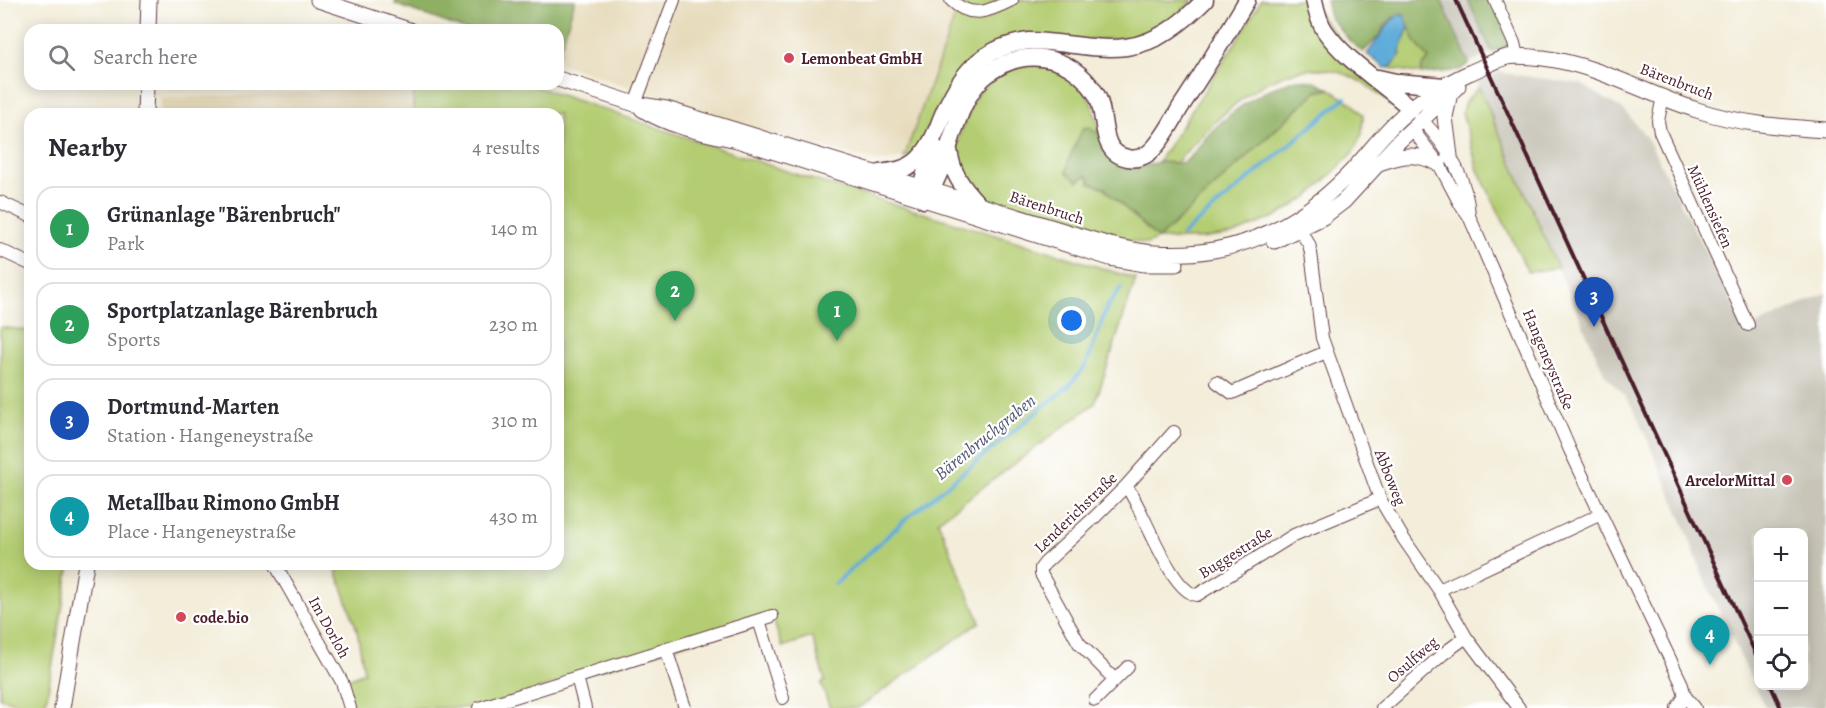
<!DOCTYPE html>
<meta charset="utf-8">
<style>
body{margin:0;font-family:Alegreya,serif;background:#f7f7f7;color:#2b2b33}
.controls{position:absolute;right:18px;bottom:18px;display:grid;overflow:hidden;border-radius:12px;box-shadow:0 3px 15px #0003}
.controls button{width:54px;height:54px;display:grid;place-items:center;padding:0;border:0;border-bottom:2px solid #e1e1e2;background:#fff;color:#2b2b33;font:30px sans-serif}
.you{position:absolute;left:1072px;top:321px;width:21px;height:21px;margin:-15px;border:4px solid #fff;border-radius:50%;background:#1a73e8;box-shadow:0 0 0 9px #1a73e833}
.badge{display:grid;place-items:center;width:39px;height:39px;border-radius:50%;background:#7c3aed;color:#fff;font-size:20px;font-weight:700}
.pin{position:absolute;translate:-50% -50px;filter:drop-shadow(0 2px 3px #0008)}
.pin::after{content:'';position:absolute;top:32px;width:21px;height:18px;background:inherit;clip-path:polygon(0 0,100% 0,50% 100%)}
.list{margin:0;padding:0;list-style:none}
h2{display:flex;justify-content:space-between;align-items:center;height:78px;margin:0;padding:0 24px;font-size:26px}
h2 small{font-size:20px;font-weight:400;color:#7c7c81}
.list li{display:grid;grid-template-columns:39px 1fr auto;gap:18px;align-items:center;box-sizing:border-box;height:84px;margin:0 12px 12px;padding:0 12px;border:2px solid #e1e1e2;border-radius:18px}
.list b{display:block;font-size:22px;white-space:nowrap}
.list p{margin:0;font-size:20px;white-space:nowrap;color:#7c7c81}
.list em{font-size:20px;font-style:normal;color:#7c7c81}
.icon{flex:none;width:33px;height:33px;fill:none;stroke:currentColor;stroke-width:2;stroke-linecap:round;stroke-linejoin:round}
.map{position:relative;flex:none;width:1826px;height:708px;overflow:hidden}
.search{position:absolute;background:#fff;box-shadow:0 3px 15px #0003;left:24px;top:24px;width:540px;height:66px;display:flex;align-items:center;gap:15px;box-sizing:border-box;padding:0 21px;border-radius:18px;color:#7c7c81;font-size:22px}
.panel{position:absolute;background:#fff;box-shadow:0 3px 15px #0003;left:24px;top:108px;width:540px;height:462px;border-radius:18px}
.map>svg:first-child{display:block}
</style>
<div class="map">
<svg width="1826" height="708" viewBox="0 0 1826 708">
<rect width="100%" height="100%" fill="#fff"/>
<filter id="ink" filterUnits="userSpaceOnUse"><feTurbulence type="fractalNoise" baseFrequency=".0167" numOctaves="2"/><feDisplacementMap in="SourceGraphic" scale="12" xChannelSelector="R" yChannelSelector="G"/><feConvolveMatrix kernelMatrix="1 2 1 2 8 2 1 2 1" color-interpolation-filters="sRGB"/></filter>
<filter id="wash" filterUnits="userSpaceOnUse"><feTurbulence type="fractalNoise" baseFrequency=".008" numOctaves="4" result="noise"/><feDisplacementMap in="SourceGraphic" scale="24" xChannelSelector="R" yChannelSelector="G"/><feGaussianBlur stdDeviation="1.35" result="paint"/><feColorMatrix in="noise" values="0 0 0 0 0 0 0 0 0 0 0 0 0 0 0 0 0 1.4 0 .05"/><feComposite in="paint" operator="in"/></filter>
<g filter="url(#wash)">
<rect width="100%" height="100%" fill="#f3edd9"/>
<!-- built -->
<path fill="#e6daba" d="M 575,0 L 975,0 L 958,9 L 904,158 L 881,162 L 764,133 L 558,63 L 558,56 Z
M 318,84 L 414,84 L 413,114 L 160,114 L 161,99 L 317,92 Z"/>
<!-- industrial -->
<path fill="#c8c4b8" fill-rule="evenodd" d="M 1441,0 L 1468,0 L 1492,52 L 1469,63 Z
M 1501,71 L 1504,73 L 1581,84 L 1625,111 L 1647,138 L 1746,330 L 1826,293 L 1826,708 L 1765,708 L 1704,579 L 1684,524 L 1634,409 L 1624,395 L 1605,375 L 1479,87 L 1478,82 ZM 1758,532 L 1804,532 L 1804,686 L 1758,686 Z"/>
<!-- green -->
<path fill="#b4cd72" stroke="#7f764e" stroke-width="1.5" d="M 973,0 L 1193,0 C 1175,20 1155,31 1129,38 L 992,44 L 922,148 L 912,158 L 910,155 L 904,158 L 958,8 Z
M 1261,0 L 1308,0 L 1393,104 C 1381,96 1368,85 1354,78 C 1284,43 1217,117 1175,164 L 1158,162 L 1243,31 Z
M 1409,26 L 1416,43 L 1429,59 L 1423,65 L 1421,71 L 1422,74 L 1389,68 L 1391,67 L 1400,51 Z
M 1029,64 C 1038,65 1050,65 1058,69 C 1085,81 1094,104 1099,131 L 1073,150 L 1068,161 L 1078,181 L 1086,175 L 1089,177 L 1090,183 L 1106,188 L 1158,239 L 1316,92 L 1330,89 L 1354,105 L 1363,115 L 1362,134 L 1352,154 L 1309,196 L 1279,215 L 1234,234 L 1201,239 L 1158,239 L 1147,244 L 1119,238 L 986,198 L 971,189 L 962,180 L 956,152 L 961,131 L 976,95 L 1000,72 Z
M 414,84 L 528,84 L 804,177 L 1058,254 L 1136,279 L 1095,403 L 938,521 L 980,622 L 858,708 L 830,708 L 821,684 L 825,681 L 812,637 L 782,647 L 772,616 L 479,708 L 350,708 L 342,682 L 364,672 L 357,630 L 334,564 L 558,564 L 558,114 L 413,114 Z
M 1479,87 L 1558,268 L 1528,272 L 1478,170 L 1462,112 L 1465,102 Z
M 0,327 L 30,331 L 30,564 L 70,564 L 45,708 L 36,708 L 0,698 Z"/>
<!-- forest -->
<path fill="#8fb064" stroke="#6c6848" stroke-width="1.5" d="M 396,0 L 575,0 L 558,56 L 558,30 L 466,30 L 395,4 Z
M 1326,0 L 1441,0 L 1469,63 L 1460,70 L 1422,74 L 1421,71 L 1423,65 L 1429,59 L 1416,43 L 1403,15 C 1389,15 1385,28 1378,37 C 1373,42 1368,47 1363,52 L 1350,41 L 1330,18 Z
M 1468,0 L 1495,0 L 1514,43 L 1492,52 Z
M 1297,79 L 1317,82 L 1330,89 L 1316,92 L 1158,239 L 1107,191 L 1106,188 L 1090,183 L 1089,178 L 1086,175 L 1078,181 L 1067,173 L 1068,161 L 1083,128 L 1089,127 L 1095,132 L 1099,131 C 1103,149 1110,168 1133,168 C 1142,168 1151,163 1160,162 C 1169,161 1178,166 1187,160 C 1196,152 1205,137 1214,129 C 1237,107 1266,88 1297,79 Z"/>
<!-- water -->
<path fill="#5facd9" stroke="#546682" stroke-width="1.5" d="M 1398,15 L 1404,15 L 1409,26 L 1400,51 L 1401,54 L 1391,67 L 1385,68 L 1367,54 L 1390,22 Z"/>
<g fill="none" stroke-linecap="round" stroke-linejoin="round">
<!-- stream -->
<path stroke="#5facd9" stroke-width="4" d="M 1182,235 L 1345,98
M 835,584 L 906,519 L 1070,385 L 1086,365 L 1107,307 L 1121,288"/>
</g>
</g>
<g filter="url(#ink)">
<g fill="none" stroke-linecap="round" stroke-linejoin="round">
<defs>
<path id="minor" d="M 951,0 C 971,20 990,11 1012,0
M 1495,0 L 1514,43 L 1517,56
M 1663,96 L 1658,121 L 1660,132 L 1748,325
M 635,104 L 674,0
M 1422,120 C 1447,146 1467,178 1469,215
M 1412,129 L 1439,164 L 1459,202 L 1469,216 L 1570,450 L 1681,682 L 1685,696 L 1677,708
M 0,202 L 30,216
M 1299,230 L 1309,244 L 1311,253 L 1322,338 L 1380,499 L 1403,538 L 1439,590 L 1466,637 L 1519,708
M 0,250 L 30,264
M 1217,382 L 1232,393 L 1326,352
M 1126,486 C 1143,507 1170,592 1197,595 L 1294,535 L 1380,499
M 275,564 L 342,682 L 350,708
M 1439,590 L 1601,514
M 759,620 L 783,698
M 666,649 L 685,708
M 577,677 L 585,708
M 1115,680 L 1079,643 L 1041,574 L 1041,568 L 1045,563 L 1095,517 L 1126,486 L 1174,432
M 1685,696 L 1695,708
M 1095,700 L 1128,667
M 479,708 L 772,616
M 1382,708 L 1443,654 L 1466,637"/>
<path id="major" d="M 318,0 L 409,30
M 148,30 L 149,0
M 558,79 L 635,104 L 666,109 L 1106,244 C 1122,248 1139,252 1155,253 C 1231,258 1294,230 1346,177 C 1365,158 1381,135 1401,117 C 1420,99 1445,84 1469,73 C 1482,68 1493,61 1507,57 C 1518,55 1531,57 1543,58 C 1598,65 1644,93 1697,110 C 1739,124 1782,127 1826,130
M 642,109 C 670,127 705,133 737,140 L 1110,258 L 1145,264 L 1176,264
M 145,114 L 146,84
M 1450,156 L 1445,117 L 1450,93
M 1382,162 C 1405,154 1418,153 1439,164
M 1274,241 L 1323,217 L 1344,201 L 1399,141 L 1458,86
M 62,708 L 86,564"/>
<path id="highway" d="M 1314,0 C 1316,10 1319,22 1325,31 C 1345,60 1384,84 1411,109
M 1378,78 L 1396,82 L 1445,86
M 949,150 C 952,173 962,187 977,203
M 880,173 C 892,171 905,170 915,162 C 928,152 936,133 941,119 C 959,75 980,47 1029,41 C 1061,41 1095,51 1126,47 C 1158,43 1183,22 1205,0
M 924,200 C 951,166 952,106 983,78 C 1019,46 1070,52 1096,94 C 1108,113 1097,153 1128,158 C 1137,160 1146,156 1152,150 C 1164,138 1172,122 1180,108 C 1203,73 1225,37 1247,0
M 924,200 L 921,186 L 934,146"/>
</defs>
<!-- minor casing -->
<use href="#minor" stroke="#633e45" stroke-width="14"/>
<!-- major casing -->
<use href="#major" stroke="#633e45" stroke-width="17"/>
<!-- highway casing -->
<use href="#highway" stroke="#633e45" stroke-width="19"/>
<!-- minor -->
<use href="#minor" stroke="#fff" stroke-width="12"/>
<!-- major -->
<use href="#major" stroke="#fff" stroke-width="15"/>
<!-- highway -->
<use href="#highway" stroke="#fff" stroke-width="16"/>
<!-- rail -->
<path stroke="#4a1f2b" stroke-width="4" d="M 1456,0 L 1758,659
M 1771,686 L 1781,708"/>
</g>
</g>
<!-- markers -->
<g fill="#d1495b" stroke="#fff" stroke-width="2">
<circle cx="789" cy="58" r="6"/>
<circle cx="1787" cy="480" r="6"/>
<circle cx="181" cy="617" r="6"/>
</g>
<g text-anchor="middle" stroke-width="4.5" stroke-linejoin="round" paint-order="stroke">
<!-- poi labels -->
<g font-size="16" font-weight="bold" fill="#4a1f2b" stroke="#fff" text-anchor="start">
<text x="801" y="64">Lemonbeat GmbH</text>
<text x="1775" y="486" text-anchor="end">ArcelorMittal</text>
<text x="193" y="623">code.bio</text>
</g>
<!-- street labels -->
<g font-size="16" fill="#4a1f2b" stroke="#fff">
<text transform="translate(1677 81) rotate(21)" y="6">Bärenbruch</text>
<text transform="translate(1711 206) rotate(66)" y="6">Mühlensiefen</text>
<text transform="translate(1047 207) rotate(18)" y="6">Bärenbruch</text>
<text transform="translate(1549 359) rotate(67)" y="6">Hangeneystraße</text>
<text transform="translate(1391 477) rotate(68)" y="6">Abboweg</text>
<text transform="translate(1075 512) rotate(-44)" y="6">Lenderichstraße</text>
<text transform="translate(1235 552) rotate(-32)" y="6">Buggestraße</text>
<text transform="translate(330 627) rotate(61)" y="6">Im Dorloh</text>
<text transform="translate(1412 659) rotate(-41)" y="6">Osulfweg</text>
</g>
<!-- water labels -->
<g font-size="18" font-style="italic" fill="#525771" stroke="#fff">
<text transform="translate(985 437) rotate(-39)" y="6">Bärenbruchgraben</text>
</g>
</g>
</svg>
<div class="controls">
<button>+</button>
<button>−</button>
<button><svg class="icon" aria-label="locate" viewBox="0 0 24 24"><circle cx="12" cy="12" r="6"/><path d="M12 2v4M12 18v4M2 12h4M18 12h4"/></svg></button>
</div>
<div class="you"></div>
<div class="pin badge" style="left:837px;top:341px;background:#2e9e5b">1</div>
<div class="pin badge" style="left:675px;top:321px;background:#2e9e5b">2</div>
<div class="pin badge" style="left:1594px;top:327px;background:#1a4fb4">3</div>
<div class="pin badge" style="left:1710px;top:665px;background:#0f9aa8">4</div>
<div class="search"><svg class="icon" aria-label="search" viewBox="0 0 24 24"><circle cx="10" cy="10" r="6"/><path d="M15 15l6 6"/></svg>Search here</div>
<section class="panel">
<h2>Nearby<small>4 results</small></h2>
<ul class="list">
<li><span class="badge" style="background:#2e9e5b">1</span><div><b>Grünanlage &quot;Bärenbruch&quot;</b><p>Park</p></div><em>140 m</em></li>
<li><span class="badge" style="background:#2e9e5b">2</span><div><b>Sportplatzanlage Bärenbruch</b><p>Sports</p></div><em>230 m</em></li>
<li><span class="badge" style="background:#1a4fb4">3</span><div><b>Dortmund-Marten</b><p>Station · Hangeneystraße</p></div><em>310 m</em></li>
<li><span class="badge" style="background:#0f9aa8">4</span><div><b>Metallbau Rimono GmbH</b><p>Place · Hangeneystraße</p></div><em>430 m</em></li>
</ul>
</section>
</div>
